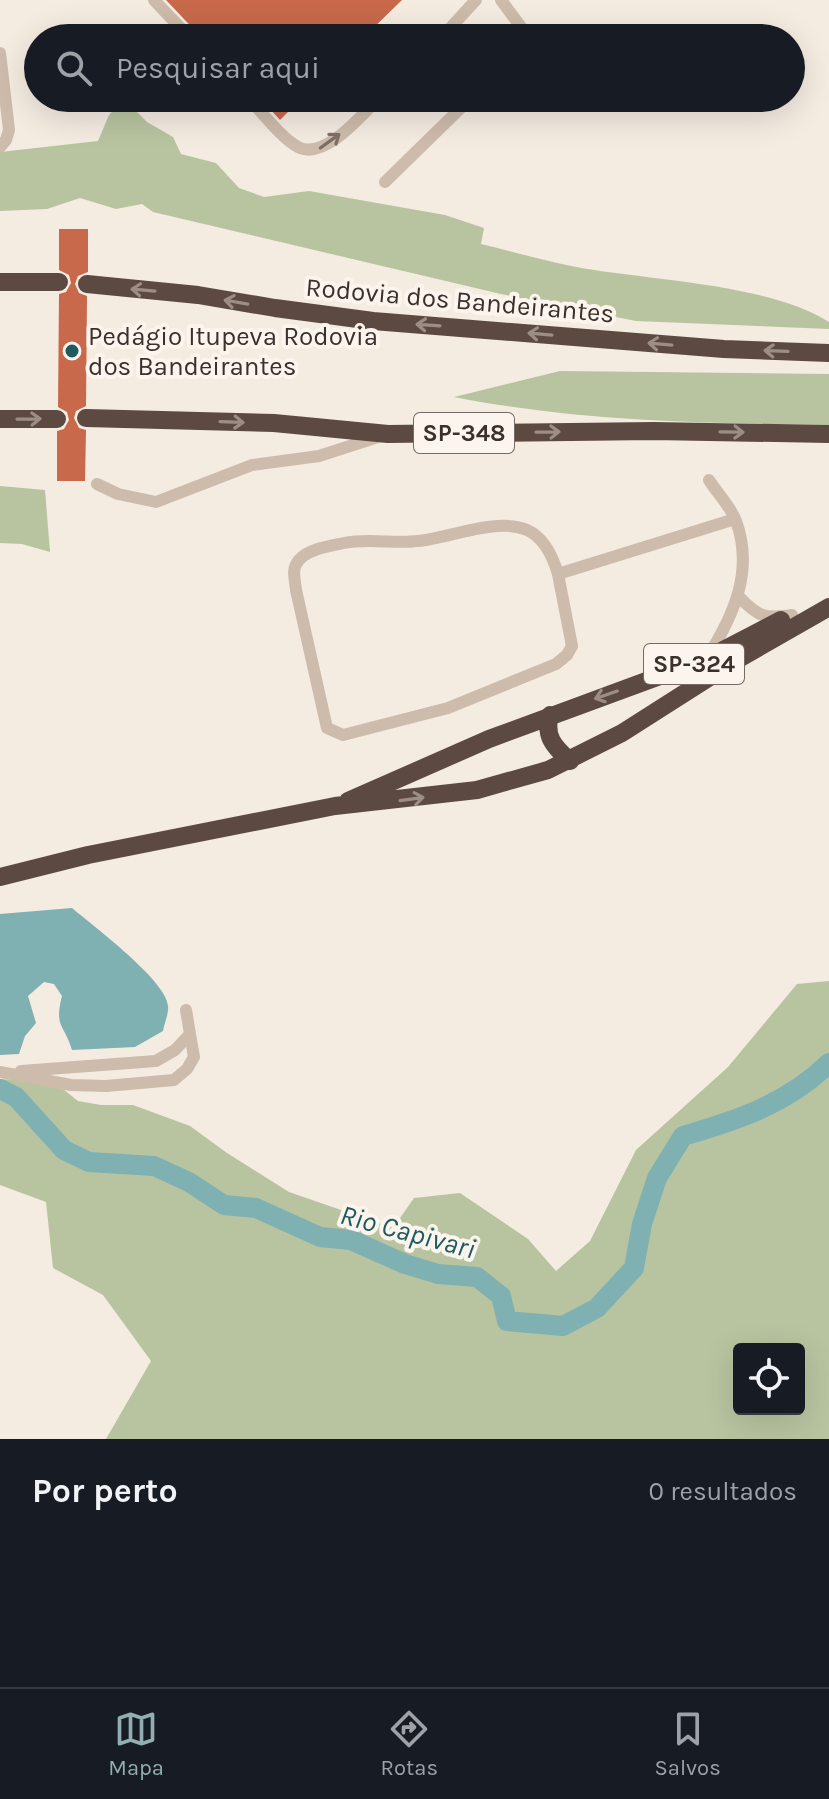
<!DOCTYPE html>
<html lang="pt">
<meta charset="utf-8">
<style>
body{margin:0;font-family:Karla,sans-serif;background:#20242c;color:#f1f3f6}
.controls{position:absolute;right:24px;bottom:24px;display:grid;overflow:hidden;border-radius:8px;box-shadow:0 8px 32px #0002}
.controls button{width:72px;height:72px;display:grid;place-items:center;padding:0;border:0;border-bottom:2px solid #363941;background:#171b24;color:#f1f3f6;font:40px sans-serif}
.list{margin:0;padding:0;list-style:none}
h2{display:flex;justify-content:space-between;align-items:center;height:104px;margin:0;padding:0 32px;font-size:34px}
h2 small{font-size:26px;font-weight:400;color:#9ea1a6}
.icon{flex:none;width:44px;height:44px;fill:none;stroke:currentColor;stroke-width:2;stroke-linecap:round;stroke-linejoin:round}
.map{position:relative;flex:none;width:829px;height:1439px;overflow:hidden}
.search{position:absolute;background:#171b24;box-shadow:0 8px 32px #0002;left:24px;right:24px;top:24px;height:88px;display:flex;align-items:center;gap:20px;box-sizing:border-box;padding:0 28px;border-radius:44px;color:#9ea1a6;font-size:30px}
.sheet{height:248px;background:#171b24}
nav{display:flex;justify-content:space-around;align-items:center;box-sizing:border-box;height:112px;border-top:2px solid #363941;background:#171b24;font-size:22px;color:#9ea1a6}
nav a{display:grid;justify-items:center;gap:4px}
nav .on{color:#92aeb2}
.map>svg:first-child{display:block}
</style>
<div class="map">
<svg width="829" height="1439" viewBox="0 0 829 1439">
<rect width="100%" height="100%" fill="#f4ebe1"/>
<!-- green -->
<path fill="#b8c4a0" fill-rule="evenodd" d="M 124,99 L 147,122 L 173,137 L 181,154 L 216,163 L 239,188 L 264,197 L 309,191 L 445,215 L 484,228 L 481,244 C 511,251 541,260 571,266 C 647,281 764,282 829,322 L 829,329 L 636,321 L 501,294 L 153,212 L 142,204 L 116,209 L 80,198 L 47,209 L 0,211 L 0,152 L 98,141 L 109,115 Z
M 560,371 L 829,374 L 829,425 C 700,423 581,422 454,397 Z
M 0,486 L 45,490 L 50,552 L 22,544 L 0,543 Z
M 829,981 L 829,1439 L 106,1439 L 151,1361 L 103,1295 L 53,1268 L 46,1202 L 0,1185 L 0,1079 L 54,1082 L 78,1101 L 101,1105 L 133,1105 L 190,1126 L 227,1153 L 289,1192 L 393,1228 L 414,1198 L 460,1193 L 528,1239 L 556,1271 L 590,1241 L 636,1150 L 728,1067 L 797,984 ZM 739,1349 L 799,1349 L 799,1409 L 739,1409 Z"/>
<!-- water -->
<path fill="#7fb0b2" d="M 72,908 C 92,925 167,981 168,1006 C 169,1013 164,1024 163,1031 L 135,1047 L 72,1050 C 64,1023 54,1028 62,996 L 54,984 L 44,982 L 28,996 L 36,1023 L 25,1036 L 19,1054 L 0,1055 L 0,914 Z"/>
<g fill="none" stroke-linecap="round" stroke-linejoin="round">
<!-- river -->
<path stroke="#7fb0b2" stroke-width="20" d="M 0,1089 L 16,1097 L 64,1150 L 89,1162 L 154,1166 L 189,1182 L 224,1205 L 256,1208 L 320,1237 L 351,1240 L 405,1264 L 438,1274 L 477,1277 L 501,1296 L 507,1321 L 563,1326 L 597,1308 L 634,1268 L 642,1224 L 657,1178 L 683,1136 C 738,1120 787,1104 829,1063"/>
</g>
<!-- building -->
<path fill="#c8694b" d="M 166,0 L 402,0 L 363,38 L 202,38 Z
M 260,98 L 302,98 L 280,120 Z
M 59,229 L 88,229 L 88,272 L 78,276 L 75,284 L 79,293 L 87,296 L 86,406 L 76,411 L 74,418 L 79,428 L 86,430 L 85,481 L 57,481 L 57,431 L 64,429 L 69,420 L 67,412 L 58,407 L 59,294 L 66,292 L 71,283 L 69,275 L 59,270 Z"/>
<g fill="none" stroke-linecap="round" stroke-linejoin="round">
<!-- minor -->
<path stroke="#cdbbac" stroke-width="12" d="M 154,0 L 190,38
M 501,0 L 527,35 L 527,38
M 441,38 L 476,0
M 0,53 L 9,130 L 6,140 L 0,147
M 248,98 C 262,112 281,138 298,147 C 324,161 362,115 379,98
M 385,182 L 471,98
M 97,484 L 118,494 L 156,502 L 252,465 L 319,456 L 381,436
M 558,574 C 553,557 545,538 527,530 C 498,517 449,538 418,541 C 394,544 368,538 344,543 C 330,546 308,549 299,560 C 291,569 295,579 296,590 L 327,728 L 343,735 L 448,708 L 556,664 L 567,655 L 572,646 L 558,574 L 735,519
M 739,597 C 759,617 764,619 792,615
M 708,656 C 734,615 754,570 736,521 C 731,507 717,493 709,480
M 21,1071 L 156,1061 L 175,1050 L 190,1034 L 186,1010
M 0,1072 L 71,1085 L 106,1086 L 174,1080 L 187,1069 L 194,1057 L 190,1034"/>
<!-- highway -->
<path stroke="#5c4a42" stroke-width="18" d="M 0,282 L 59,282
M 87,284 L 198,295 L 275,308 L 373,321 L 724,349 L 829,353
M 86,418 L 274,423 L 388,434 L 654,431 L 829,434
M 0,419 L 57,419
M 550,715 C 544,736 554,747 570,761
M 348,801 L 489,739 L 706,659 L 781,620
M 0,877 L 88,855 L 335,806 L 477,790 L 548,770 L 622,733 L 735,661 L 829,607"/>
</g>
<!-- one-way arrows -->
<defs><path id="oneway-shaft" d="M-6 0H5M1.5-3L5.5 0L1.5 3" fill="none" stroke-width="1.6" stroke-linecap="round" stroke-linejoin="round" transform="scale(2)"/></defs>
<use stroke="#7d6f65" href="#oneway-shaft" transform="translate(330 141) rotate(-36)"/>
<g stroke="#9c8e87">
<use href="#oneway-shaft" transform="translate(143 290) rotate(-175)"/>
<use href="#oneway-shaft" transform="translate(236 302) rotate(-170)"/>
<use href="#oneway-shaft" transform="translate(428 325) rotate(-176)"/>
<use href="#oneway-shaft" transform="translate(540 334) rotate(-175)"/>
<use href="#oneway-shaft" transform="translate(660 344) rotate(-175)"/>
<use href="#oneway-shaft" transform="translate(776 351) rotate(-178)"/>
<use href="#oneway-shaft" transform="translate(29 419) rotate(-1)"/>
<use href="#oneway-shaft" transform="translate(232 422) rotate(2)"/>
<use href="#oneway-shaft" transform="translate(548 432) rotate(-1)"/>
<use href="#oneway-shaft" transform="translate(732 432) rotate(1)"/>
<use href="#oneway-shaft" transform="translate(606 695) rotate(161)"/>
<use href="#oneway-shaft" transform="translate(412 799) rotate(-8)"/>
</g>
<!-- markers -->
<circle fill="#1f5a5e" stroke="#fbf5ee" stroke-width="3" cx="72" cy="351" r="8"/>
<g text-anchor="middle" stroke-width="8" stroke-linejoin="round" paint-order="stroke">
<!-- shield labels -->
<g fill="#fbf5ee" stroke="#756b66" stroke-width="2">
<rect x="414" y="413" width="100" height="40" rx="6"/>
<rect x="644" y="644" width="100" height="40" rx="6"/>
</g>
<g font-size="24" font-weight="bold" fill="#3b302b">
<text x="464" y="441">SP-348</text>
<text x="694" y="672">SP-324</text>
</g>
<!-- street labels -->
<g font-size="26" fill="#3b302b" stroke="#fbf5ee">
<text transform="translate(460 300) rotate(5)" y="9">Rodovia dos Bandeirantes</text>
</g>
<!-- poi labels -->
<g font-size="26" fill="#3b302b" stroke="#fbf5ee" text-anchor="start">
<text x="88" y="345">Pedágio Itupeva Rodovia<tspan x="88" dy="30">dos Bandeirantes</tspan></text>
</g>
<!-- water labels -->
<g font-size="28" font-style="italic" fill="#1f5a5e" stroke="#fbf5ee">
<text transform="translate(408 1231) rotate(15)" y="10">Rio Capivari</text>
</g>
</g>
</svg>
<div class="controls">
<button><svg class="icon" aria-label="locate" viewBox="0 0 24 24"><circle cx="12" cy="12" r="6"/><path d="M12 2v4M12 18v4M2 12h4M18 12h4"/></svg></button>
</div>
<div class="search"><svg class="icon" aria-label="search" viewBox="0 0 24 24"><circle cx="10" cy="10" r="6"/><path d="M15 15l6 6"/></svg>Pesquisar aqui</div>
</div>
<section class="sheet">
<h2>Por perto<small>0 resultados</small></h2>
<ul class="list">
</ul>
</section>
<nav>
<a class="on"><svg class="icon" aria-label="map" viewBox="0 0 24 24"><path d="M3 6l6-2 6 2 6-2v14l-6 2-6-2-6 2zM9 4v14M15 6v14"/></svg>Mapa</a>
<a><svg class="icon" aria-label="directions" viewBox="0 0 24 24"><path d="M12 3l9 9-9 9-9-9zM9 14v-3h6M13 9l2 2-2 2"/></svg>Rotas</a>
<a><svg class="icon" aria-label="saved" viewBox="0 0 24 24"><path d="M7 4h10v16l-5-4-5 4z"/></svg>Salvos</a>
</nav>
